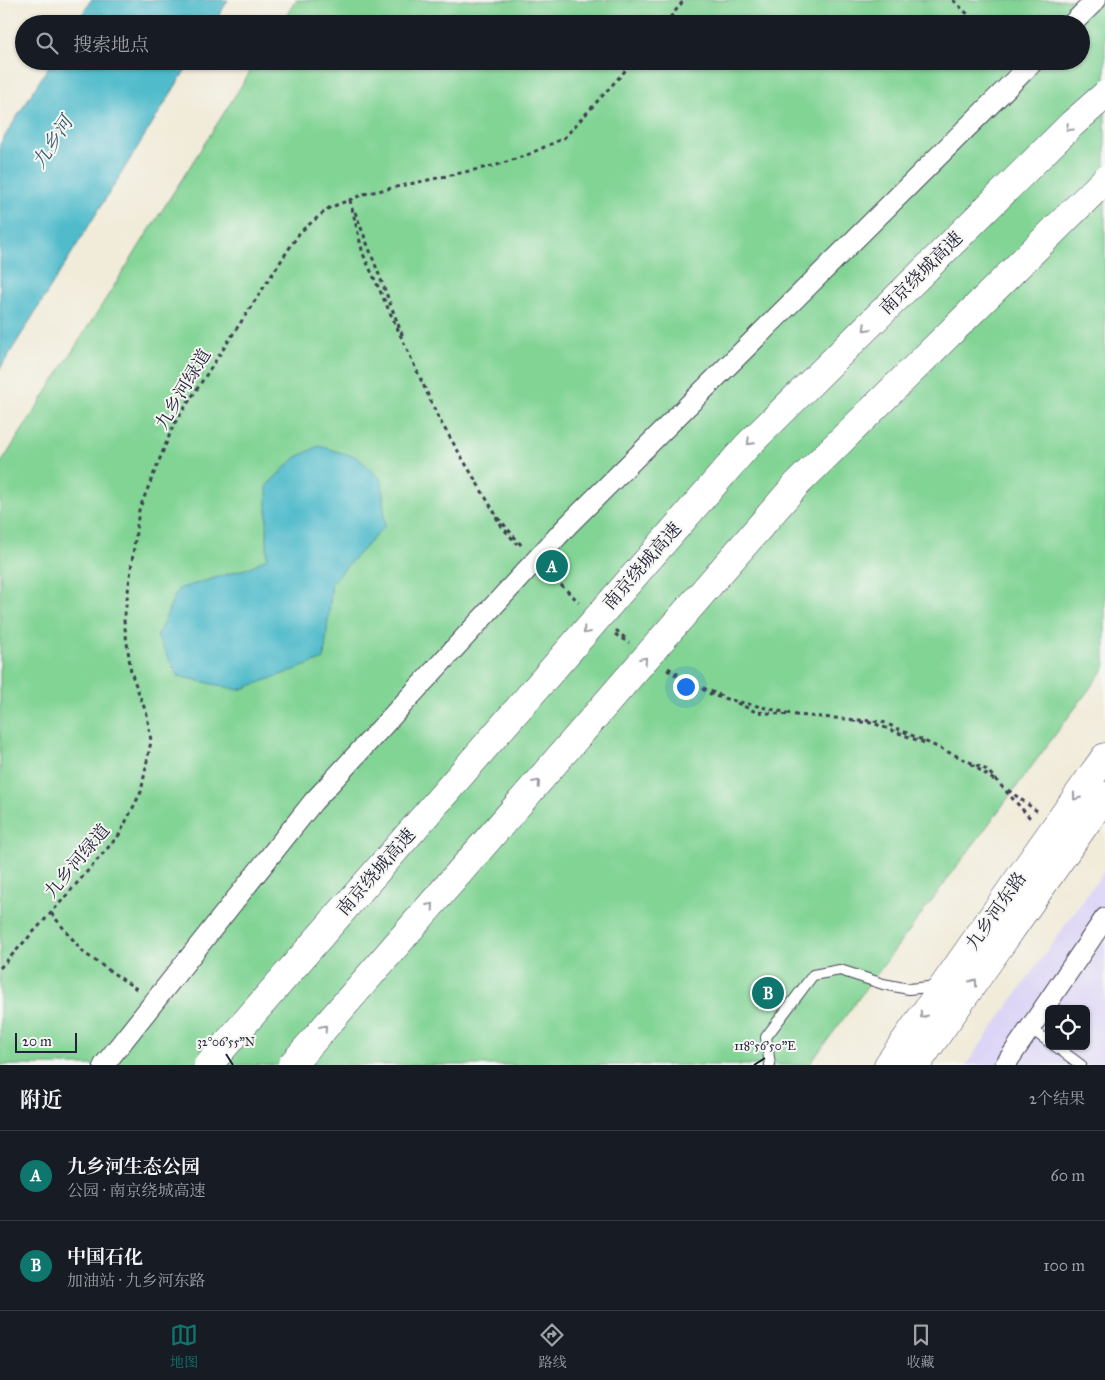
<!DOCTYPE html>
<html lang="zh">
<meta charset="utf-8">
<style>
body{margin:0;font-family:"IM FELL Great Primer","Noto Serif SC",serif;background:#20242c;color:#f1f3f6}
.controls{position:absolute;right:15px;bottom:15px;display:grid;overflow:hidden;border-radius:8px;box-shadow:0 1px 4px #0004}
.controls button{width:45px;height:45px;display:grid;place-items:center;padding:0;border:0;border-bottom:1px solid #363941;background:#171b24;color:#f1f3f6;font:25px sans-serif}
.scale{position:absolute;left:15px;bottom:12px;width:62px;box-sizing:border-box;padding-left:5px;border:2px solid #22223b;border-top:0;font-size:14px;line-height:18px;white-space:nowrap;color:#22223b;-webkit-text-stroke:4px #f6f6f2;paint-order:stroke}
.you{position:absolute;left:685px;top:686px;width:18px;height:18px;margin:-12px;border:4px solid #fff;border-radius:50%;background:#1a73e8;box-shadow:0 0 0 8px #1a73e833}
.badge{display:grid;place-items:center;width:32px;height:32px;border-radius:50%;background:#0f766e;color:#fff;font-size:16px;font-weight:700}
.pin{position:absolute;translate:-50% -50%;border:2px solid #fff;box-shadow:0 1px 5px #0006}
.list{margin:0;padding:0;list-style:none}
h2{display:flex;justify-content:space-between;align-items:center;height:65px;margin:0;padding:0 20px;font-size:21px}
h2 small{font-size:16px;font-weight:400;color:#9ea1a6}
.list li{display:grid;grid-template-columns:32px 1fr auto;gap:15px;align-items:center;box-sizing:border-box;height:90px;padding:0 20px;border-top:1px solid #363941}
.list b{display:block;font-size:19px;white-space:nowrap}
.list p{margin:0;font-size:16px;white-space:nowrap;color:#9ea1a6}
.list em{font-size:16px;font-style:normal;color:#9ea1a6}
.icon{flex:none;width:28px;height:28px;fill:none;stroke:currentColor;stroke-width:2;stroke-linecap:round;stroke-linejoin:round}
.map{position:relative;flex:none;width:1105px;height:1065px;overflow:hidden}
.search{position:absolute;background:#171b24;box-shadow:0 1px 4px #0004;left:15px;right:15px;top:15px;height:55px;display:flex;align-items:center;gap:12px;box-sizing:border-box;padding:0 18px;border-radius:28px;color:#9ea1a6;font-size:19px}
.sheet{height:245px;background:#171b24}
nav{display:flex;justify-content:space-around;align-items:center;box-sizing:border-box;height:70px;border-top:1px solid #363941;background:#171b24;font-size:14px;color:#9ea1a6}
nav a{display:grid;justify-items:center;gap:2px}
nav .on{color:#0f766e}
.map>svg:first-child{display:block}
</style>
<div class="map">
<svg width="1105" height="1065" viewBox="0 0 1105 1065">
<rect width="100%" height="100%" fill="#f6f6f2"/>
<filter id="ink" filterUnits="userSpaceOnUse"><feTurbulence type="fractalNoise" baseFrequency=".02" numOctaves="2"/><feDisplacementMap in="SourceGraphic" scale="10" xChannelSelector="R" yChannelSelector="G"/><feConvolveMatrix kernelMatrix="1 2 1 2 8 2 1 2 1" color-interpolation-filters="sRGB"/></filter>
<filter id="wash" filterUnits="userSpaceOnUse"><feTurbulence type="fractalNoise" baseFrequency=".0096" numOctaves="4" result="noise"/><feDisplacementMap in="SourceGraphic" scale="20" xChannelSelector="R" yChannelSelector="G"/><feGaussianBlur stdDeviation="1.12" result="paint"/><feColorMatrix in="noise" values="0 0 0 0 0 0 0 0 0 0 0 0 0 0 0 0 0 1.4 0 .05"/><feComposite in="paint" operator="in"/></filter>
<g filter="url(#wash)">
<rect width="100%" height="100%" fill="#f1ebd9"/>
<!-- built -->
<path fill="#ddd5f6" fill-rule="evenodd" d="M 1105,869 L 1105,1065 L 966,1065 ZM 1049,1009 L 1086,1009 L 1086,1046 L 1049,1046 Z"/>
<!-- green -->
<path fill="#82d495" stroke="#527b68" d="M 296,0 L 1105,0 L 1105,668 L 809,1065 L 0,1065 L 0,465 L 257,61 L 1081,61 L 1081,24 L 281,24 Z"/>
<!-- water -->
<path fill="#4fbbcb" stroke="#386e83" d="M 91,0 L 228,0 L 214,24 L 76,24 Z
M 52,61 L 191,61 L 0,369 L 0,144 Z
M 319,446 L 357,457 L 382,480 L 385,526 L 332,582 L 324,659 L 239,690 L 178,676 L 157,637 L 178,589 L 248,568 L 267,558 L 267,485 L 295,458 Z"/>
</g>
<g filter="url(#ink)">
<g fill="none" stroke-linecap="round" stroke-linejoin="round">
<defs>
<path id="lane" d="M 1030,1028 L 1049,1042
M 1055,1046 L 1081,1065
M 770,1065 L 766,1037 L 813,975 L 840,970 L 883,984 L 909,989 L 938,986"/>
<path id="street" d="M 1072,24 L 1096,0
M 104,1065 L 313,802 L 568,525 L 1034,61
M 1005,1065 L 1105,918"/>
<path id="secondary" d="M 888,1065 L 1048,837 L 1105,757
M 916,1065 L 1105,796"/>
</defs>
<!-- lane casing -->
<use href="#lane" stroke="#414053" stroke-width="12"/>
<!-- street casing -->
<use href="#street" stroke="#414053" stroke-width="22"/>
<!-- secondary casing -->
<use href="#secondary" stroke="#414053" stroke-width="29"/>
<!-- path -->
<path stroke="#414053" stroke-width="3" stroke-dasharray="4 4" stroke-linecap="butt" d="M 953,0 L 978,24
M 665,24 L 684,0
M 350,200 L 363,254 L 439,419 L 496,515 L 522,546
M 355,212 L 403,337
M 496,517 L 503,528 L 517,544
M 549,574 L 579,602
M 616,630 L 626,639
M 615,634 L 629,643
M 668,668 L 714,696 L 796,715 L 883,722 L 987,770 L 1031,819
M 667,670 L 679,677
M 703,688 L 725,697
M 737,703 L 756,712 L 791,715
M 852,721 L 873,723 L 927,744
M 971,764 L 997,782
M 1008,790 L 1037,811
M 51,913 L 84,953 L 138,990
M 0,968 L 51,913 L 119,835 L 141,792 L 151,741 L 147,715 L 131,672 L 124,621 L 139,510 L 174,424 L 300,232 L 329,208 L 364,194 L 497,165 L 527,155 L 564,138 L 634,61"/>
<!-- lane -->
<use href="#lane" stroke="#fff" stroke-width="10"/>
<!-- street -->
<use href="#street" stroke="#fff" stroke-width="20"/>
<!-- secondary -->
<use href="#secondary" stroke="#fff" stroke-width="28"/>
<defs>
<path id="highway-bridge" d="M 208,1065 L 747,446 L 1072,124 L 1105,95
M 292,1065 L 796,485 L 1105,180"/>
</defs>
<!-- highway-bridge casing -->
<use href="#highway-bridge" stroke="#414053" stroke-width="29" stroke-linecap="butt"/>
<!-- highway-bridge -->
<use href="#highway-bridge" stroke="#fff" stroke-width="28"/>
</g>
<!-- one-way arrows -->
<defs><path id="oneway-chevron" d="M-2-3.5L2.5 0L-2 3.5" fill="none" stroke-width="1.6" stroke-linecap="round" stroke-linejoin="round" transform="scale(1.25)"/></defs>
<g stroke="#9c9ca7">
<use href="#oneway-chevron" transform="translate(1069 128) rotate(136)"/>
<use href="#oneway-chevron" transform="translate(866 328) rotate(135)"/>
<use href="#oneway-chevron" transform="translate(750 442) rotate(135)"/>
<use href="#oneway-chevron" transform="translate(586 631) rotate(131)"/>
<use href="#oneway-chevron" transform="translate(644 660) rotate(-49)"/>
<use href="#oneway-chevron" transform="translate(537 783) rotate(-49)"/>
<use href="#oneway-chevron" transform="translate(1076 797) rotate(126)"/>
<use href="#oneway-chevron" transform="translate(431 906) rotate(-49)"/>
<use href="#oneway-chevron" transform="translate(974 982) rotate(-55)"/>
<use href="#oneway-chevron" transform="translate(923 1015) rotate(125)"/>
<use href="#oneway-chevron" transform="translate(324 1028) rotate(-49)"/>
</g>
</g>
<!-- ticks -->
<path fill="none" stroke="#22223b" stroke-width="2" d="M 226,1054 L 233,1065M 754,1065 L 765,1058"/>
<g text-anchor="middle" stroke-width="4" stroke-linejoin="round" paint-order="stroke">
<!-- street labels -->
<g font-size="18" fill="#22223b" stroke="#f6f6f2">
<text transform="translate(921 273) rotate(-45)" y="6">南京绕城高速</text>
<text transform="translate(183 389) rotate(-59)" y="6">九乡河绿道</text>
<text transform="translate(642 566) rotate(-49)" y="6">南京绕城高速</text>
<text transform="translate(77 861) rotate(-50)" y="6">九乡河绿道</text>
<text transform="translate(376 872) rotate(-49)" y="6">南京绕城高速</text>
<text transform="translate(996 911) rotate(-55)" y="6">九乡河东路</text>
</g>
<!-- water labels -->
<g font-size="19" font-style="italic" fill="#32586d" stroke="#f6f6f2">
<text transform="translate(52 142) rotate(-57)" y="7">九乡河</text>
</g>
</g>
<g font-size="12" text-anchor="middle" fill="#22223b" stroke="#f6f6f2" stroke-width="4" stroke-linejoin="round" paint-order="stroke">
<text x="226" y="1046">32°06'55"N</text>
<text x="765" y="1050">118°56'50"E</text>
</g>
</svg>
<div class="controls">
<button><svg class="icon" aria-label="locate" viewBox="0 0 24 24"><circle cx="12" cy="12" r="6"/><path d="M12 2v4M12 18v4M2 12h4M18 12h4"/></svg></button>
</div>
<div class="scale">20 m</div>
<div class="you"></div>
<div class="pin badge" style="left:552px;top:566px">A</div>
<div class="pin badge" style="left:768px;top:993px">B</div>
<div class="search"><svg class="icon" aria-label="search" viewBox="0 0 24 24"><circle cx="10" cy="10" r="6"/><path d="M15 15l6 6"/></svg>搜索地点</div>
</div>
<section class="sheet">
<h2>附近<small>2个结果</small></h2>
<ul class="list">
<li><span class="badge">A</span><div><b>九乡河生态公园</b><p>公园 · 南京绕城高速</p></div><em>60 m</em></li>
<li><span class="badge">B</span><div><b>中国石化</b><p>加油站 · 九乡河东路</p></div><em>100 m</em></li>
</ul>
</section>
<nav>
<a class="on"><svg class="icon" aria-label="map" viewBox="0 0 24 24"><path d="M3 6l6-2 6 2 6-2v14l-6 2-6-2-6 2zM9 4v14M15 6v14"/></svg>地图</a>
<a><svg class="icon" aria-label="directions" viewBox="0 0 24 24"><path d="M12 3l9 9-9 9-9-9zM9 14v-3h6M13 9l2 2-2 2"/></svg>路线</a>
<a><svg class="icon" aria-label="saved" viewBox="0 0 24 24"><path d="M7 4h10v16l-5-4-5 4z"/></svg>收藏</a>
</nav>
